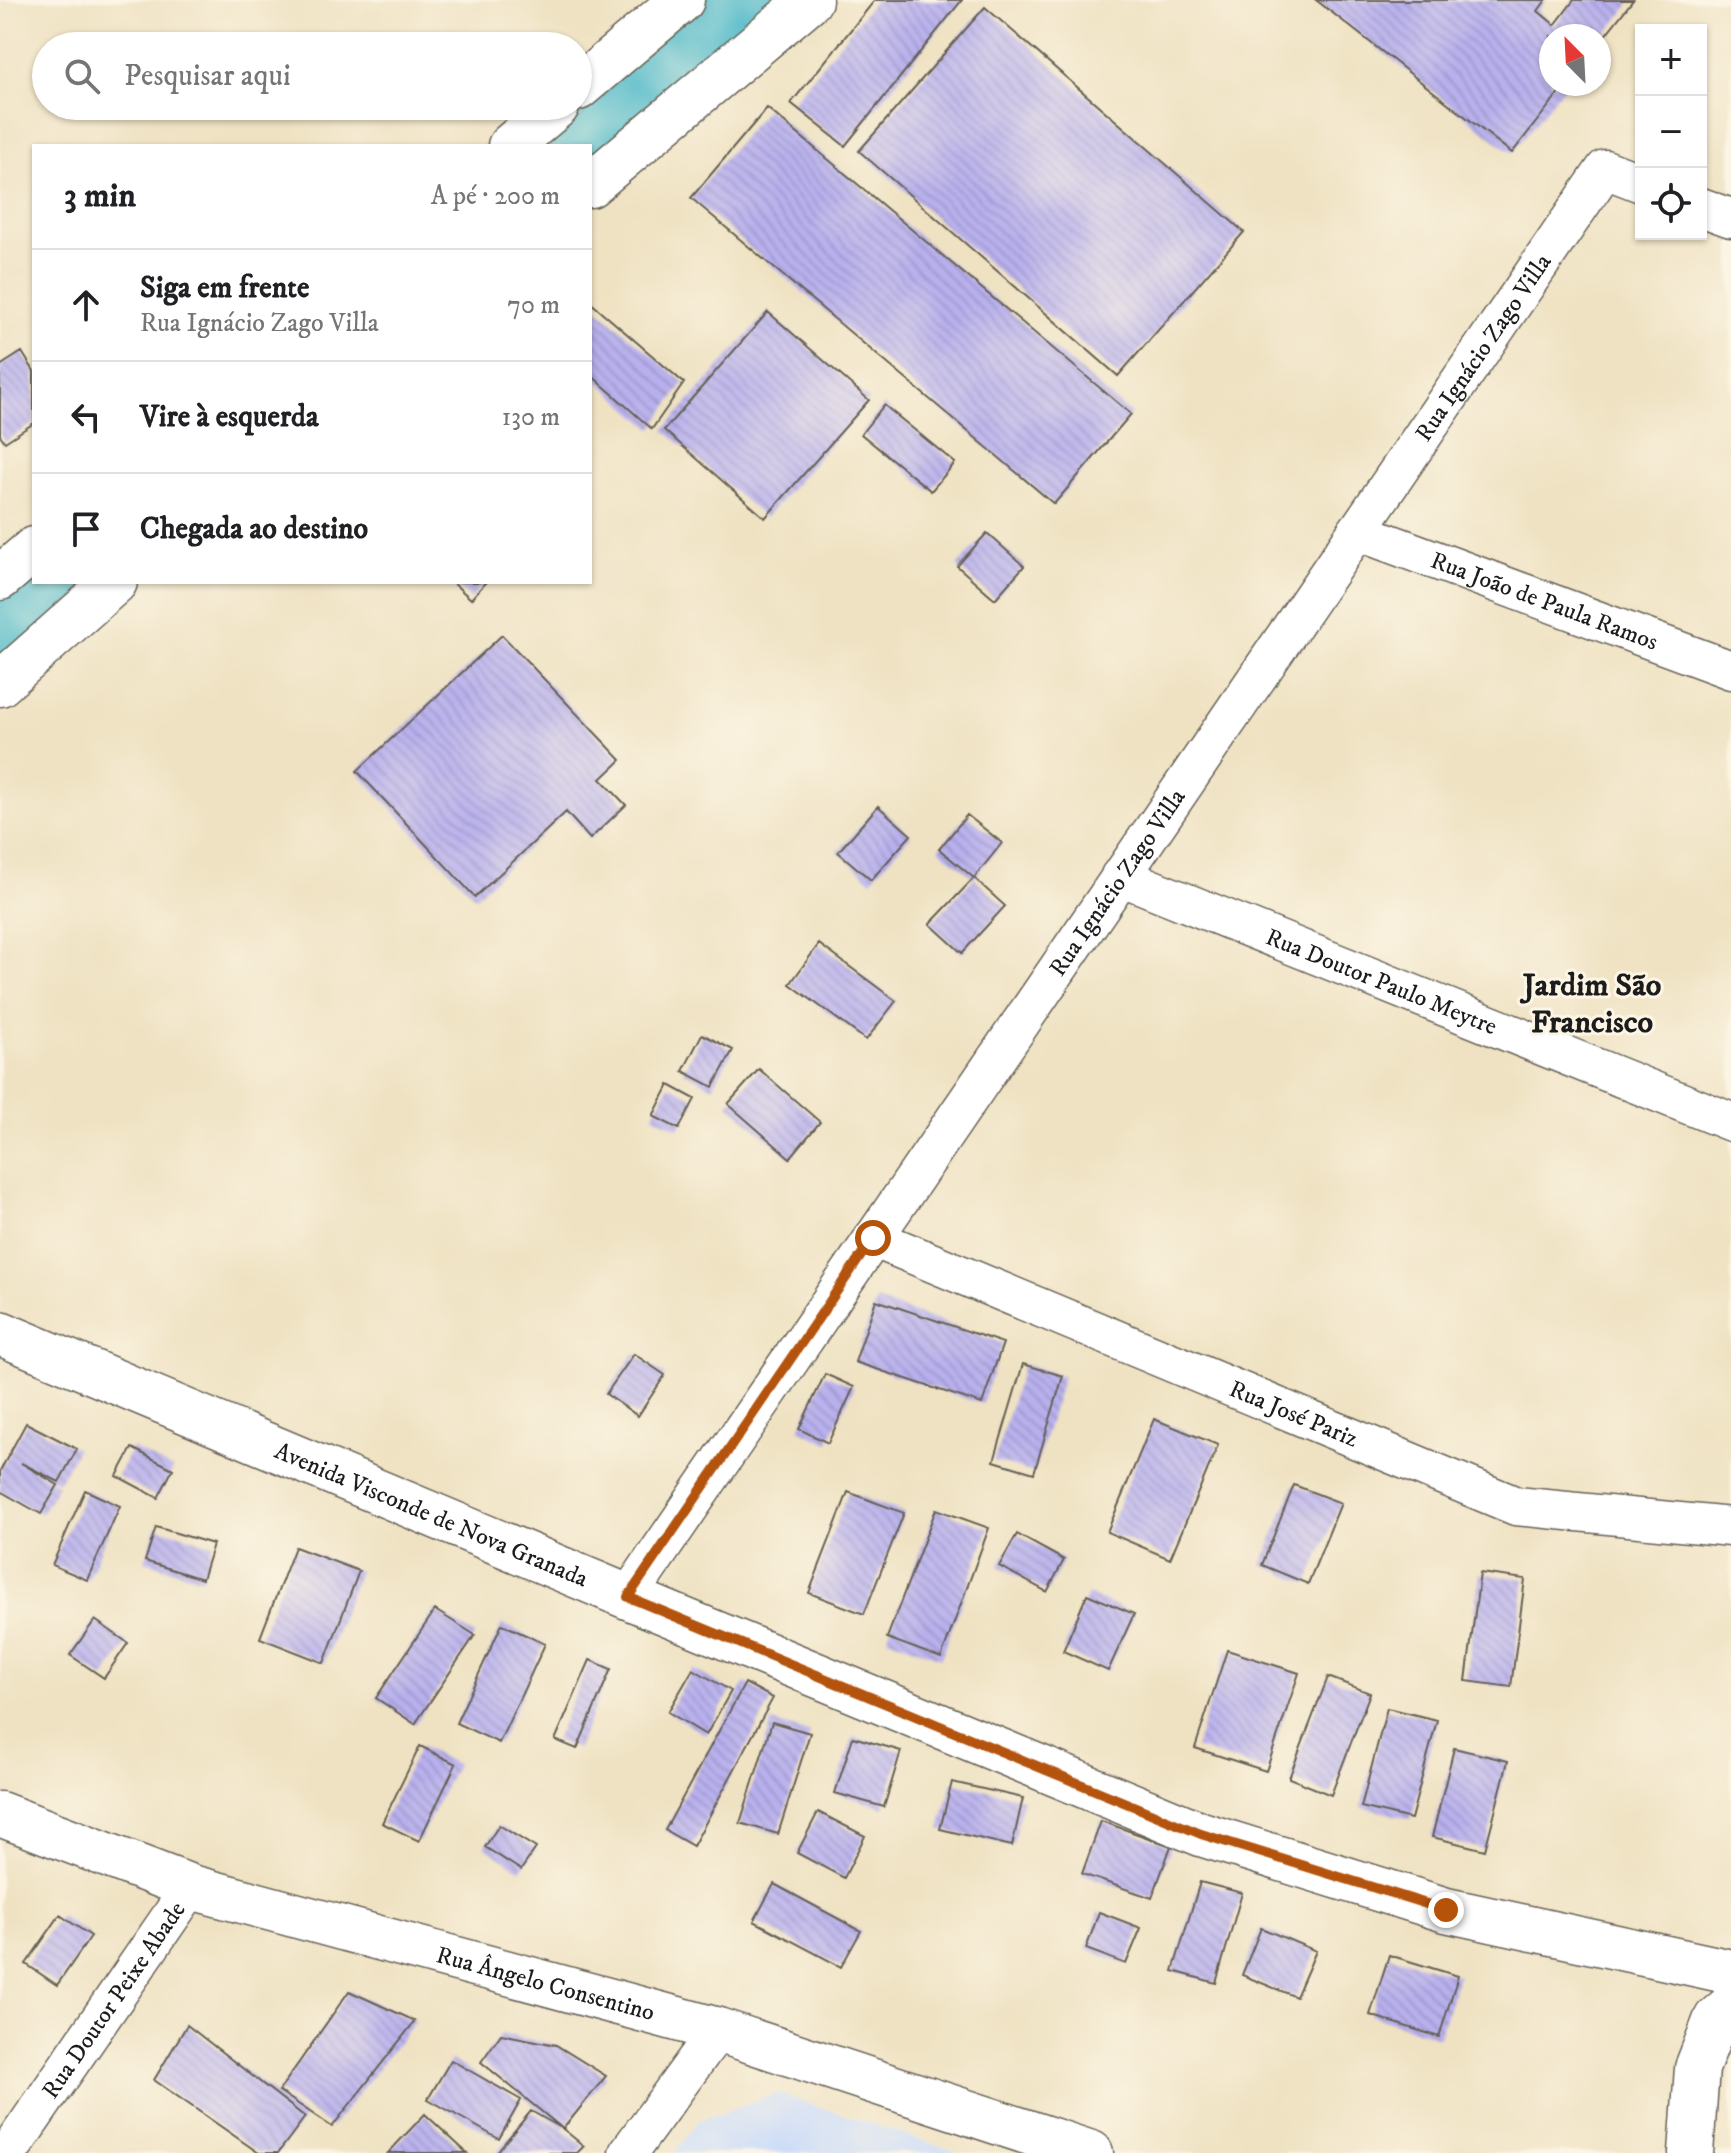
<!DOCTYPE html>
<html lang="pt">
<meta charset="utf-8">
<style>
body{margin:0;font-family:"IM FELL DW Pica",serif;background:#f6f6f6;color:#202124}
.controls{position:absolute;right:24px;top:24px;display:grid;overflow:hidden;border-radius:0px;box-shadow:0 2px 6px #0004}
.controls button{width:72px;height:72px;display:grid;place-items:center;padding:0;border:0;border-bottom:2px solid #e0e0e0;background:#fff;color:#202124;font:40px sans-serif}
.compass{position:absolute;left:1539px;top:24px;width:72px;height:72px;border-radius:50%;background:#fff;box-shadow:0 2px 6px #0004;rotate:336deg}
.stop{position:absolute;width:24px;height:24px;margin:-18px;border:6px solid #b45309;border-radius:50%;background:#fff}
.stop.end{background:#b45309;border-color:#fff;box-shadow:0 2px 8px #0008}
.list{margin:0;padding:0;list-style:none}
h2{display:flex;justify-content:space-between;align-items:center;height:104px;margin:0;padding:0 32px;font-size:34px}
h2 small{font-size:26px;font-weight:400;color:#757577}
.list li{display:grid;grid-template-columns:52px 1fr auto;gap:24px;align-items:center;box-sizing:border-box;height:112px;padding:0 32px;border-top:2px solid #e0e0e0}
.list b{display:block;font-size:30px;white-space:nowrap}
.list p{margin:0;font-size:26px;white-space:nowrap;color:#757577}
.list em{font-size:26px;font-style:normal;color:#757577}
.icon{flex:none;width:44px;height:44px;fill:none;stroke:currentColor;stroke-width:2;stroke-linecap:round;stroke-linejoin:round}
.map{position:relative;flex:none;width:1731px;height:2153px;overflow:hidden}
.search{position:absolute;background:#fff;box-shadow:0 2px 6px #0004;left:32px;top:32px;width:560px;height:88px;display:flex;align-items:center;gap:20px;box-sizing:border-box;padding:0 28px;border-radius:44px;color:#757577;font-size:30px}
.panel{position:absolute;background:#fff;box-shadow:0 2px 6px #0004;left:32px;top:144px;width:560px;height:440px;border-radius:0px}
.map>svg:first-child{display:block}
</style>
<div class="map">
<svg width="1731" height="2153" viewBox="0 0 1731 2153">
<defs>
<pattern id="building-back-hatch" width="6" height="6" patternUnits="userSpaceOnUse" patternTransform="scale(2)"><rect width="6" height="6" fill="#b8b0ed"/><path d="M-1 5l2 2M0 0l6 6M5-1l2 2" fill="none" stroke="#9e97cb"/></pattern>
</defs>
<rect width="100%" height="100%" fill="#fcf5e5"/>
<filter id="ink" filterUnits="userSpaceOnUse"><feTurbulence type="fractalNoise" baseFrequency=".0125" numOctaves="2"/><feDisplacementMap in="SourceGraphic" scale="16" xChannelSelector="R" yChannelSelector="G"/><feConvolveMatrix kernelMatrix="1 2 1 2 8 2 1 2 1" color-interpolation-filters="sRGB"/></filter>
<filter id="wash" filterUnits="userSpaceOnUse"><feTurbulence type="fractalNoise" baseFrequency=".006" numOctaves="4" result="noise"/><feDisplacementMap in="SourceGraphic" scale="32" xChannelSelector="R" yChannelSelector="G"/><feGaussianBlur stdDeviation="1.8" result="paint"/><feColorMatrix in="noise" values="0 0 0 0 0 0 0 0 0 0 0 0 0 0 0 0 0 1.4 0 .05"/><feComposite in="paint" operator="in"/></filter>
<g filter="url(#wash)">
<rect width="100%" height="100%" fill="#efe2c2"/>
<!-- built -->
<path fill="#cbdcf9" d="M 777,2093 L 960,2153 L 674,2153 L 698,2121 Z"/>
<g fill="none" stroke-linecap="round" stroke-linejoin="round">
<!-- river -->
<path stroke="#4db9c9" stroke-width="80" d="M 574,146 L 755,0
M 0,622 L 49,582"/>
</g>
<g id="blocks">
<!-- building -->
<path fill="url(#building-back-hatch)" d="M 875,0 L 962,0 L 845,146 L 791,103 Z
M 1316,0 L 1546,0 L 1538,11 L 1555,25 L 1574,0 L 1633,0 L 1599,43 L 1599,36 L 1551,36 L 1551,84 L 1566,84 L 1512,153 Z
M 985,7 L 1244,232 L 1118,376 L 859,151 Z
M 767,108 L 1131,414 L 1054,504 L 691,198 Z
M 590,302 L 684,383 L 652,429 L 590,374 Z
M 768,312 L 869,400 L 765,518 L 664,430 Z
M 22,352 L 34,371 L 34,423 L 5,442 L 0,435 L 0,366 Z
M 884,405 L 955,463 L 931,491 L 861,434 Z
M 987,533 L 1024,566 L 995,599 L 957,566 Z
M 452,582 L 486,582 L 471,599 Z
M 502,635 L 621,760 L 601,779 L 626,805 L 590,839 L 566,812 L 475,897 L 357,771 Z
M 878,806 L 911,835 L 871,880 L 838,852 Z
M 967,815 L 1002,843 L 974,878 L 1005,906 L 962,953 L 930,924 L 974,878 L 939,849 Z
M 819,944 L 896,1001 L 866,1040 L 790,984 Z
M 702,1034 L 733,1050 L 713,1087 L 683,1071 Z
M 759,1069 L 820,1122 L 790,1158 L 728,1104 Z
M 669,1085 L 695,1099 L 679,1129 L 653,1116 Z
M 876,1300 L 1003,1343 L 982,1404 L 855,1362 Z
M 634,1354 L 665,1375 L 638,1416 L 606,1394 Z
M 1023,1364 L 1063,1376 L 1034,1473 L 994,1461 Z
M 825,1374 L 854,1387 L 828,1443 L 799,1429 Z
M 1154,1419 L 1218,1445 L 1170,1559 L 1107,1532 Z
M 26,1423 L 77,1449 L 59,1482 L 21,1463 L 58,1485 L 41,1514 L 0,1491 L 0,1471 Z
M 132,1448 L 173,1469 L 158,1498 L 117,1476 Z
M 1294,1485 L 1341,1503 L 1308,1584 L 1262,1565 Z
M 85,1490 L 120,1506 L 87,1580 L 52,1565 Z
M 848,1492 L 904,1513 L 864,1614 L 809,1593 Z
M 936,1509 L 989,1528 L 941,1658 L 887,1638 Z
M 156,1527 L 213,1544 L 202,1579 L 145,1561 Z
M 1017,1534 L 1064,1560 L 1047,1592 L 999,1566 Z
M 295,1547 L 359,1571 L 324,1663 L 260,1638 Z
M 1480,1573 L 1525,1579 L 1511,1687 L 1466,1681 Z
M 1087,1594 L 1134,1614 L 1108,1671 L 1063,1651 Z
M 435,1610 L 475,1635 L 415,1724 L 376,1698 Z
M 95,1620 L 128,1643 L 104,1678 L 70,1655 Z
M 502,1624 L 545,1644 L 499,1743 L 456,1723 Z
M 1227,1650 L 1299,1673 L 1266,1771 L 1195,1748 Z
M 590,1660 L 611,1669 L 577,1749 L 555,1740 Z
M 693,1669 L 731,1691 L 706,1735 L 668,1712 Z
M 1328,1677 L 1370,1693 L 1331,1795 L 1289,1778 Z
M 745,1683 L 773,1698 L 693,1846 L 665,1830 Z
M 1387,1708 L 1437,1720 L 1411,1819 L 1361,1807 Z
M 772,1722 L 810,1733 L 778,1834 L 740,1823 Z
M 853,1737 L 901,1751 L 884,1807 L 835,1793 Z
M 420,1746 L 456,1764 L 419,1841 L 382,1823 Z
M 1454,1748 L 1508,1761 L 1485,1850 L 1432,1837 Z
M 952,1782 L 1023,1798 L 1012,1846 L 940,1829 Z
M 818,1812 L 865,1836 L 844,1878 L 797,1853 Z
M 1101,1821 L 1171,1846 L 1152,1898 L 1082,1874 Z
M 499,1825 L 536,1848 L 521,1870 L 485,1847 Z
M 1200,1882 L 1242,1893 L 1216,1983 L 1173,1971 Z
M 774,1884 L 861,1931 L 841,1967 L 754,1921 Z
M 1099,1912 L 1141,1928 L 1126,1964 L 1086,1949 Z
M 60,1915 L 91,1936 L 57,1985 L 26,1964 Z
M 1261,1928 L 1316,1951 L 1296,1997 L 1242,1975 Z
M 1389,1955 L 1458,1976 L 1439,2037 L 1370,2015 Z
M 349,1991 L 415,2021 L 332,2127 L 279,2091 Z
M 187,2025 L 305,2117 L 278,2153 L 259,2153 L 154,2080 Z
M 501,2034 L 556,2045 L 606,2076 L 563,2129 L 481,2062 Z
M 451,2060 L 521,2100 L 499,2139 L 428,2099 Z
M 531,2111 L 563,2129 L 584,2146 L 577,2153 L 496,2153 Z
M 425,2114 L 467,2153 L 388,2153 Z"/>
</g>
</g>
<g filter="url(#ink)">
<use href="#blocks" fill-opacity="0" stroke="#666156" stroke-width="2"/>
<g fill="none" stroke-linecap="round" stroke-linejoin="round">
<defs>
<g id="minor">
<path d="M 1701,207 L 1731,218"/>
<path id="s1" d="M 1357,531 L 1731,670"/>
<path id="s2" d="M 1120,876 L 1731,1122"/>
<path id="s3" d="M 873,1238 L 1516,1506 L 1731,1527"/>
<path id="s4" d="M 628,1597 L 1605,169 L 1641,183"/>
<path id="s5" d="M 8,2153 L 191,1887"/>
<path d="M 628,2153 L 718,2030"/>
</g>
<g id="secondary">
<path d="M 578,88 L 682,0"/>
<path d="M 510,146 L 557,106"/>
<path d="M 590,185 L 810,0"/>
<path d="M 0,578 L 34,549"/>
<path d="M 0,684 L 115,582"/>
<path id="s6" d="M 0,1333 L 628,1597 L 1201,1834 L 1446,1910 L 1731,1972"/>
<path id="s7" d="M 0,1814 L 191,1887 L 718,2030 L 1091,2153"/>
<path d="M 1691,2153 L 1697,2068 L 1716,2019 L 1731,2006"/>
</g>
</defs>
<!-- minor casing -->
<use href="#minor" stroke="#666156" stroke-width="41"/>
<!-- secondary casing -->
<use href="#secondary" stroke="#666156" stroke-width="47"/>
<!-- minor -->
<use href="#minor" stroke="#fff" stroke-width="38"/>
<!-- secondary -->
<use href="#secondary" stroke="#fff" stroke-width="44"/>
</g>
</g>
<g fill="none" stroke-linecap="round" stroke-linejoin="round" filter="url(#ink)">
<!-- route -->
<path stroke="#b45309" stroke-width="10" d="M 873,1238 L 628,1597 L 1201,1834 L 1446,1910"/>
</g>
<g text-anchor="middle" stroke-width="6" stroke-linejoin="round" paint-order="stroke">
<!-- street labels -->
<g font-size="24" fill="#1c1c1c" stroke="#fcf5e5">
<text dy="8" stroke="none"><textPath href="#s4" startOffset="1514">Rua Ignácio Zago Villa</textPath></text>
<text dy="8" stroke="none"><textPath href="#s1" startOffset="200">Rua João de Paula Ramos</textPath></text>
<text dy="8" stroke="none"><textPath href="#s4" startOffset="866">Rua Ignácio Zago Villa</textPath></text>
<text dy="8" stroke="none"><textPath href="#s2" startOffset="282">Rua Doutor Paulo Meytre</textPath></text>
<text dy="8" stroke="none"><textPath href="#s3" startOffset="456">Rua José Pariz</textPath></text>
<text dy="8" stroke="none"><textPath href="#s6" startOffset="468">Avenida Visconde de Nova Granada</textPath></text>
<text dy="8" stroke="none"><textPath href="#s7" startOffset="572">Rua Ângelo Consentino</textPath></text>
<text dy="8" stroke="none"><textPath href="#s5" startOffset="186">Rua Doutor Peixe Abade</textPath></text>
</g>
<!-- district labels -->
<g font-size="32" font-weight="bold" fill="#1c1c1c" stroke="#fcf5e5">
<text x="1592" y="995">Jardim São<tspan x="1592" dy="37">Francisco</tspan></text>
</g>
</g>
</svg>
<div class="controls">
<button>+</button>
<button>−</button>
<button><svg class="icon" aria-label="locate" viewBox="0 0 24 24"><circle cx="12" cy="12" r="6"/><path d="M12 2v4M12 18v4M2 12h4M18 12h4"/></svg></button>
</div>
<svg class="compass" viewBox="-18 -18 36 36"><path d="M0-13l5 13h-10z" fill="#e53935"/><path d="M0 13l5-13h-10z" fill="#757577"/></svg>
<div class="stop" style="left:873px;top:1238px"></div>
<div class="stop end" style="left:1446px;top:1910px"></div>
<div class="search"><svg class="icon" aria-label="search" viewBox="0 0 24 24"><circle cx="10" cy="10" r="6"/><path d="M15 15l6 6"/></svg>Pesquisar aqui</div>
<section class="panel">
<h2>3 min<small>A pé · 200 m</small></h2>
<ul class="list">
<li><svg class="icon" aria-label="ahead" viewBox="0 0 24 24"><path d="M12 20V5M6 11l6-6 6 6"/></svg><div><b>Siga em frente</b><p>Rua Ignácio Zago Villa</p></div><em>70 m</em></li>
<li><svg class="icon" aria-label="left" viewBox="0 0 24 24"><path d="M17 20v-9H6M10 6l-5 5 5 5"/></svg><div><b>Vire à esquerda</b></div><em>130 m</em></li>
<li><svg class="icon" aria-label="arrive" viewBox="0 0 24 24"><path d="M6 21V4h12l-3 4 3 4H6"/></svg><div><b>Chegada ao destino</b></div></li>
</ul>
</section>
</div>
